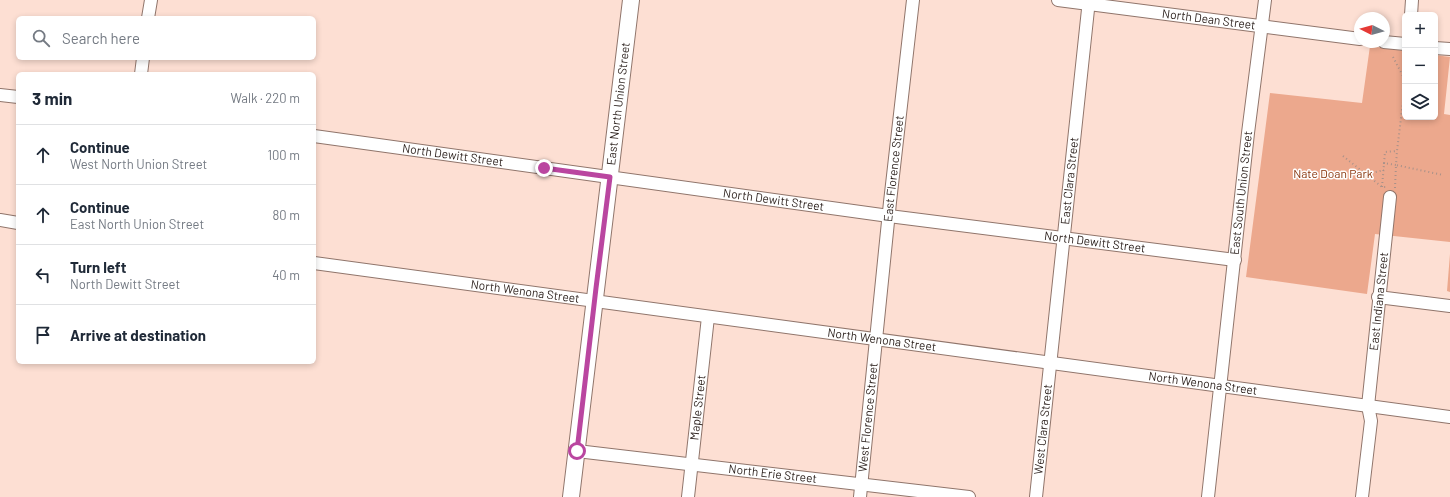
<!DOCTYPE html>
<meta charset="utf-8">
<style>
body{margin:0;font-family:Barlow,sans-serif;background:#f6f6f7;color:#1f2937}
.controls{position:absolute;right:12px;top:12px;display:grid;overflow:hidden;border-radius:6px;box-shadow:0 2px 6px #0003}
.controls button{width:36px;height:36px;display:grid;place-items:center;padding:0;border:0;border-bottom:1px solid #e0e1e3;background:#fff;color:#1f2937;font:20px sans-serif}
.compass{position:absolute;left:1354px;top:12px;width:36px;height:36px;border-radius:50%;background:#fff;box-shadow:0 2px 6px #0003;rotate:276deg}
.stop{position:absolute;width:12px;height:12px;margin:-9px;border:3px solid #ba46a0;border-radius:50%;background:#fff}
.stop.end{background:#ba46a0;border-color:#fff;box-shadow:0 1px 4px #0008}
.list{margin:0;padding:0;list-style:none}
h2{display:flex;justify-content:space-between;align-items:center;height:52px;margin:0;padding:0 16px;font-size:17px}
h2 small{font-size:13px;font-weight:400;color:#747a83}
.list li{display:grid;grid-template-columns:26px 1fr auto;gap:12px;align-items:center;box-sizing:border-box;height:60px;padding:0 16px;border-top:1px solid #e0e1e3}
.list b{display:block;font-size:15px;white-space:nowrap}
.list p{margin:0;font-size:13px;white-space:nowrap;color:#747a83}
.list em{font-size:13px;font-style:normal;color:#747a83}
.icon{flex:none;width:22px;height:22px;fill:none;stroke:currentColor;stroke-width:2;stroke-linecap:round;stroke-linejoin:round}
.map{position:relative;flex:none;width:1450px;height:497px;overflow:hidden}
.search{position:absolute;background:#fff;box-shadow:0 2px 6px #0003;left:16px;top:16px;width:300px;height:44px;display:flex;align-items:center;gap:10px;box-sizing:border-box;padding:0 14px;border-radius:6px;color:#747a83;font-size:15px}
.panel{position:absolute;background:#fff;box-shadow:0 2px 6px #0003;left:16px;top:72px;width:300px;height:292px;border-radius:6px}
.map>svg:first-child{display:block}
</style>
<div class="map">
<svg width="1450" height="497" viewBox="0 0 1450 497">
<rect width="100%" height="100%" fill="#fddfd3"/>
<!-- green -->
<path fill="#eca88d" d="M 1370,46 L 1405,51 L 1405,117 L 1435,117 L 1435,55 L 1450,57 L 1444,114 L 1450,115 L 1450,242 L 1375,234 L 1367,294 L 1246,277 L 1270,93 L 1362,103 Z
M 1450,254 L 1450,292 L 1447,291 Z"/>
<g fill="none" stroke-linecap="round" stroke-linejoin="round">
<defs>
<g id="street">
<path id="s1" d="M 1058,0 L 1360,39"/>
<path d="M 1411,15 L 1412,0"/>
<path d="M 148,18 L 151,0"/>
<path d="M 1384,42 L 1405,44"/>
<path d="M 1435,48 L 1450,49"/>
<path d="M 141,74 L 143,58"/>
<path d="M 0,95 L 18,97"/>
<path id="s2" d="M 314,136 L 889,216 L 1235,260"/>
<path d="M 0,220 L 18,223"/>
<path id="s3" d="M 314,263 L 1450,417"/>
<path d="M 1378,297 L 1450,306"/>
<path id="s4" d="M 577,451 L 969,497"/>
<path id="s5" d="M 688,497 L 708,317"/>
<path id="s6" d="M 860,497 L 890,202 L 913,0"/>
<path id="s7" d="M 1036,497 L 1089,0"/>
<path id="s8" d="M 1208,497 L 1248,133 L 1265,0"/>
<path id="s9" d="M 1362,497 L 1371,421 L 1368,406 L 1390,197"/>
</g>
<g id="secondary">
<path id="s10" d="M 571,497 L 631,0"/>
</g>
</defs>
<!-- street casing -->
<use href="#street" stroke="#90756b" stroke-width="14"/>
<!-- secondary casing -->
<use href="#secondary" stroke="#90756b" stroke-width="18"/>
<!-- path -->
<path stroke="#a89189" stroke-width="2" stroke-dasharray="1 3" stroke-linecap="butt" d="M 1393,57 L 1405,80
M 1343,156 L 1382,187 L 1386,187
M 1384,164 L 1384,163 L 1396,165 L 1397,151
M 1368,174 L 1384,170
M 1382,187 L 1385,152 L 1397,151 L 1405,85
M 1395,188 L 1396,165 L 1443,175"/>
<!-- street -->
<use href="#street" stroke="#fff" stroke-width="12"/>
<!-- secondary -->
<use href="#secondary" stroke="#fff" stroke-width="16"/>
</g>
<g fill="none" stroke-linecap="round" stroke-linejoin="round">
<!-- route -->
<path stroke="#ba46a0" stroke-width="5" d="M 544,168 L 610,177 L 596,288 L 577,451"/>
</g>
<g text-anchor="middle" stroke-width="3" stroke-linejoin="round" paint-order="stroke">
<!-- street labels -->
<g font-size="12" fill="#2a1f1b" stroke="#fff">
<text dy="4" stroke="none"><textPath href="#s1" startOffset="152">North Dean Street</textPath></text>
<text dy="4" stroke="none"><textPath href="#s10" startOffset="396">East North Union Street</textPath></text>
<text dy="4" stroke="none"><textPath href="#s2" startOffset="140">North Dewitt Street</textPath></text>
<text dy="4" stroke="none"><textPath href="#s6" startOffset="330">East Florence Street</textPath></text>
<text dy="4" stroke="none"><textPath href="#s7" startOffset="318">East Clara Street</textPath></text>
<text dy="4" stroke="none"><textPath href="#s8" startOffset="306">East South Union Street</textPath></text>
<text dy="4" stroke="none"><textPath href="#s2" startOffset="464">North Dewitt Street</textPath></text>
<text dy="4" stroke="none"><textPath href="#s2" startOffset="788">North Dewitt Street</textPath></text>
<text dy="4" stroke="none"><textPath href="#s3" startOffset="213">North Wenona Street</textPath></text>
<text dy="4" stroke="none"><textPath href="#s9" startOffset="197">East Indiana Street</textPath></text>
<text dy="4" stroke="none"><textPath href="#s3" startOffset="573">North Wenona Street</textPath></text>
<text dy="4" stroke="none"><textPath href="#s3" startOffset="897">North Wenona Street</textPath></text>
<text dy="4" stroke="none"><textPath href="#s5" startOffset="90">Maple Street</textPath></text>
<text dy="4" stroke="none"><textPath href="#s6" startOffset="80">West Florence Street</textPath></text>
<text dy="4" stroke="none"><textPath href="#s7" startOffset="68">West Clara Street</textPath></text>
<text dy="4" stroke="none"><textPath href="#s4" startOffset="197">North Erie Street</textPath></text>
</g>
<!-- park labels -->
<g font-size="12" fill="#88330a" stroke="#fff">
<text x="1333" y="178">Nate Doan Park</text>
</g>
</g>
</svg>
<div class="controls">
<button>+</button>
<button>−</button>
<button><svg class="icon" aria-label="layers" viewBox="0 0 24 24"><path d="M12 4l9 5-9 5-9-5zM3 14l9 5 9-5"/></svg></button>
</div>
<svg class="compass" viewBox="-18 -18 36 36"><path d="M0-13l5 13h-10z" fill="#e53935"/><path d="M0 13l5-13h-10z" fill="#747a83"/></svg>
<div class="stop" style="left:577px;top:451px"></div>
<div class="stop end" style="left:544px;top:168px"></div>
<div class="search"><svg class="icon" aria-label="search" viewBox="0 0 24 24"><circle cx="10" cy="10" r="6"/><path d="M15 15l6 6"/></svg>Search here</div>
<section class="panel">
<h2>3 min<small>Walk · 220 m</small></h2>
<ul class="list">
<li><svg class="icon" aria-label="ahead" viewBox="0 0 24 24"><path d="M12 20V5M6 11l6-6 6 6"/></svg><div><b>Continue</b><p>West North Union Street</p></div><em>100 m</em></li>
<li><svg class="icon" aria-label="ahead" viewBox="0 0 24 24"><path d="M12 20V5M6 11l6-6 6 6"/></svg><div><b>Continue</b><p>East North Union Street</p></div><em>80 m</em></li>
<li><svg class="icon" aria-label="left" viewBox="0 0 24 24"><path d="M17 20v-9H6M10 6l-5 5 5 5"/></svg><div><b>Turn left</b><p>North Dewitt Street</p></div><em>40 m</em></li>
<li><svg class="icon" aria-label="arrive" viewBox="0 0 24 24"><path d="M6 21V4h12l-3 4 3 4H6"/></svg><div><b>Arrive at destination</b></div></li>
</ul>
</section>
</div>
